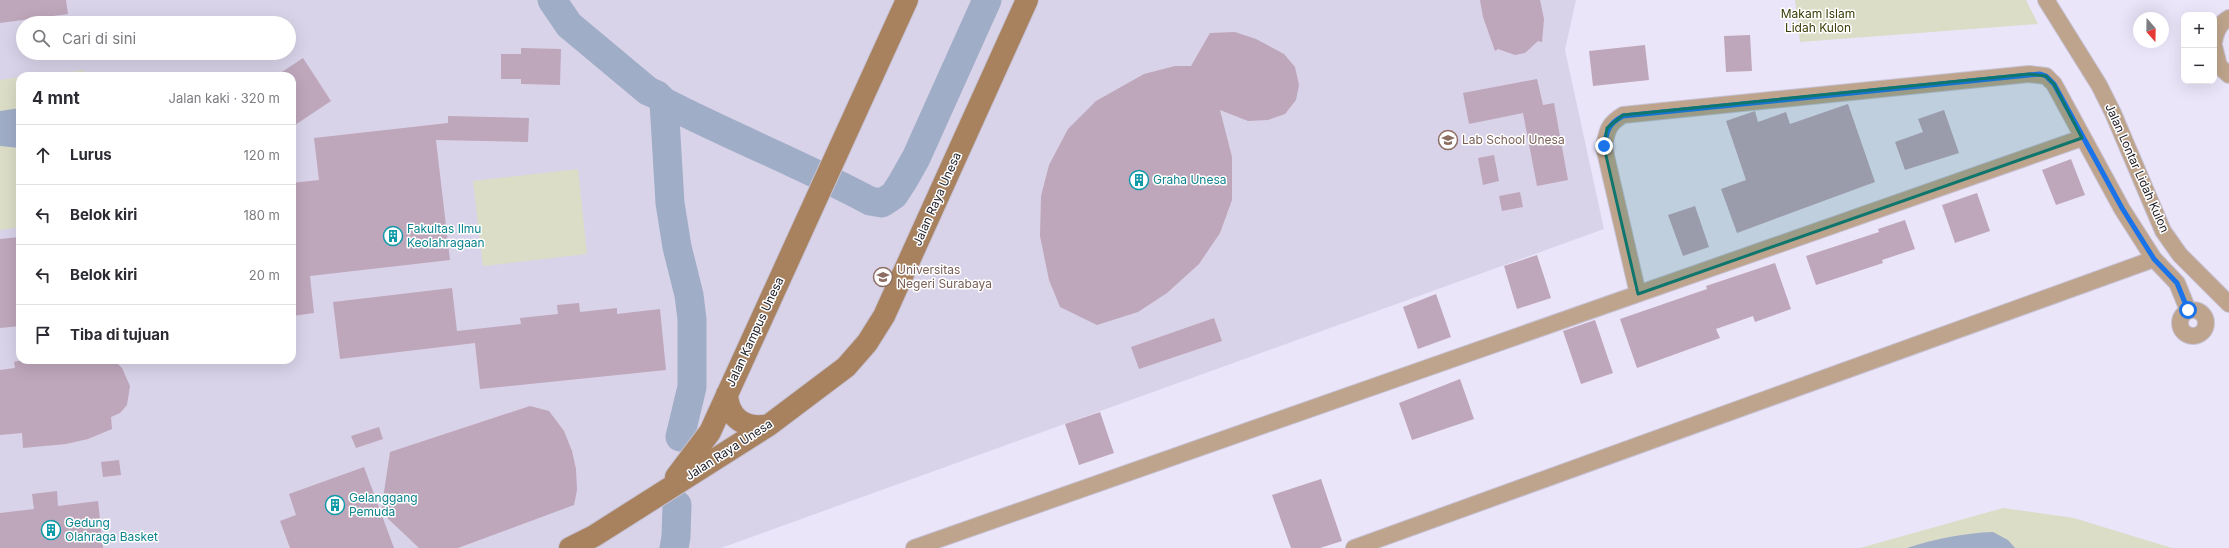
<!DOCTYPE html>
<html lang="id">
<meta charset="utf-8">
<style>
body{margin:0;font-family:Inter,sans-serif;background:#f7f7f7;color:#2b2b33}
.controls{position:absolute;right:12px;top:12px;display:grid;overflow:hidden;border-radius:8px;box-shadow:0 4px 16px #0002}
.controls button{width:36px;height:36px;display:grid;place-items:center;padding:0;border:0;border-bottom:1px solid #e1e1e2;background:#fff;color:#2b2b33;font:20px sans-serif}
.compass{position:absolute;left:2133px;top:12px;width:36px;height:36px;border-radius:50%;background:#fff;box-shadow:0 4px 16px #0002;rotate:160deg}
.stop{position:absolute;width:12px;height:12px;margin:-9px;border:3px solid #1a73e8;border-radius:50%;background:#fff}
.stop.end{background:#1a73e8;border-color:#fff;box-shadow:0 1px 4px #0008}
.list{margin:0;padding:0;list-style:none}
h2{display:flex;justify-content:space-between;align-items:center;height:52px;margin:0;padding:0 16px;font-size:17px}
h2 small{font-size:13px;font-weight:400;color:#7c7c81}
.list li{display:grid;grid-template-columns:26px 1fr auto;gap:12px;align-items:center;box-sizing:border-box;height:60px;padding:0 16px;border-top:1px solid #e1e1e2}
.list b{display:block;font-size:15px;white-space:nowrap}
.list em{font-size:13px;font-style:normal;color:#7c7c81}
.icon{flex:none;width:22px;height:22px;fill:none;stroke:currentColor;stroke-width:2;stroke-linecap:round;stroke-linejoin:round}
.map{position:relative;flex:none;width:2229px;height:548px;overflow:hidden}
.search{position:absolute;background:#fff;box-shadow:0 4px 16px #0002;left:16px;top:16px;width:280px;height:44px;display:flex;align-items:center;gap:10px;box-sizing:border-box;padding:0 14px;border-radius:22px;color:#7c7c81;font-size:15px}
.panel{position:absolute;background:#fff;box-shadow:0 4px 16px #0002;left:16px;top:72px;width:280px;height:292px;border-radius:12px}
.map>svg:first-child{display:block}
</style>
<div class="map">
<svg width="2229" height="548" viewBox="0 0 2229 548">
<rect width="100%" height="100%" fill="#ebe5fa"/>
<!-- education -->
<path fill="#d9d3e9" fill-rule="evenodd" d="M 0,0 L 1576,0 L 1565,50 L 1604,229 L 721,548 L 0,548 ZM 23,23 L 289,23 L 289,53 L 23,53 ZM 20,76 L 292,76 L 292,360 L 20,360 Z"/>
<!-- green -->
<path fill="#dbddc7" d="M 1795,0 L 2026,0 L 2038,24 L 1800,42 Z
M 84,70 L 85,76 L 34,76 Z
M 20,77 L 20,227 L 0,230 L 0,80 Z
M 578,169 L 587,254 L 483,266 L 473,181 Z
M 2003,508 L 2074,518 L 2172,548 L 1860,548 Z"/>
<!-- water -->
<path fill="#a0adc7" d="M 20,108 L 20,148 L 0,146 L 0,111 Z
M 1993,532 L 2008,540 L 2015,548 L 1907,548 C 1935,539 1963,533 1993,532 Z"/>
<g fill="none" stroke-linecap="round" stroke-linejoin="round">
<!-- river -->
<path stroke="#a0adc7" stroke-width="29" d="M 552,0 L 569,25 L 648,91 L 657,95 L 664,102 L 670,203 L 677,247 L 689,295 L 692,319 L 692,387 L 680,437
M 664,102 C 732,137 803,165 870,201 L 882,203 L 894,195 L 903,181 L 916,158 L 987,0
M 674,548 L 676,537 L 677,505"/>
</g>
<!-- building -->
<path fill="#bea6bb" d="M 0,0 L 66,0 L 68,14 L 0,23 Z
M 1480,0 L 1540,0 L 1544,19 L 1542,42 L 1538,41 L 1525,53 L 1515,55 L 1498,49 L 1495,51 L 1483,17 Z
M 1235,32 L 1256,39 L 1284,54 L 1295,67 L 1299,85 L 1296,100 L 1285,114 L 1268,120 L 1248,121 L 1220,110 L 1232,157 L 1232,200 L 1220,233 L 1199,264 L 1167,293 L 1138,312 L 1097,325 L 1060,307 L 1049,280 L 1040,236 L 1041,196 L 1049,165 L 1068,129 L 1096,101 L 1144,74 L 1175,66 L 1191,66 L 1210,33 Z
M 1750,35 L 1752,71 L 1726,72 L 1724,36 Z
M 1645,45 L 1649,80 L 1593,86 L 1589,51 Z
M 521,48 L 561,49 L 560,85 L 521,84 L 521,79 L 501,79 L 501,54 L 521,54 Z
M 303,58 L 331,101 L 292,127 L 292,76 L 276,76 Z
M 1537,79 L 1543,105 L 1554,103 L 1568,180 L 1537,186 L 1523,113 L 1469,124 L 1463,93 Z
M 1848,104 L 1875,182 L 1737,233 L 1721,189 L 1746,180 L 1726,121 L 1755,111 L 1758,122 L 1786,112 L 1790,124 Z
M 1944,110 L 1959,153 L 1905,170 L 1895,142 L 1923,132 L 1918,119 Z
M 448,116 L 529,118 L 528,142 L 436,140 L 450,260 L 310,276 L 314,313 L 292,316 L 292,183 L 319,180 L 314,138 L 448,123 Z
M 1494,155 L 1499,181 L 1483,185 L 1478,158 Z
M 2071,159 L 2085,195 L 2056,205 L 2042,170 Z
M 1520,192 L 1523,207 L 1502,211 L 1499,196 Z
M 1977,193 L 1990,231 L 1955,243 L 1942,205 Z
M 1695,206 L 1709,247 L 1683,256 L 1668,215 Z
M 1905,220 L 1915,249 L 1882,260 L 1883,263 L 1816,285 L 1806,256 L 1879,232 L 1878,229 Z
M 20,237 L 20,326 L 0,328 L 0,239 Z
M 1537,255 L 1551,298 L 1517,309 L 1504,266 Z
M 1775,263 L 1791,309 L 1755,322 L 1753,316 L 1716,329 L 1720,338 L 1637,368 L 1620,319 L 1707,289 L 1706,286 Z
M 452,288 L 457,331 L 521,324 L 520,318 L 558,314 L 557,305 L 579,303 L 580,312 L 617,308 L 617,314 L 660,309 L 666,370 L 480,389 L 475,343 L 340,359 L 333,302 Z
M 1436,294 L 1451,337 L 1418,349 L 1403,307 Z
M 1214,318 L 1222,341 L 1139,369 L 1131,347 Z
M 1595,320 L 1613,373 L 1581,384 L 1563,331 Z
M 22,360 L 115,361 L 122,368 L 130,386 L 127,405 L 120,413 L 111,417 L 112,429 L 88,439 L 66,444 L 23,448 L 22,433 L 0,435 L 0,370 L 15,368 L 14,362 Z
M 1460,379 L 1474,419 L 1412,440 L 1399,403 Z
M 530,406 L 549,411 L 564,431 L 572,451 L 576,469 L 577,490 L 574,505 L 458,548 L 419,548 L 381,512 L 390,452 Z
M 1100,412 L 1114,453 L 1079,465 L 1065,424 Z
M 379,427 L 383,439 L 356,448 L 351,436 Z
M 119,460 L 121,475 L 103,477 L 101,462 Z
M 364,467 L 394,548 L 290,548 L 280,521 L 296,515 L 289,494 Z
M 1321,479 L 1342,541 L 1320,548 L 1291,548 L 1272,495 Z
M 57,491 L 58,506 L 98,501 L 103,548 L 0,548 L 0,513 L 34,509 L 32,494 Z"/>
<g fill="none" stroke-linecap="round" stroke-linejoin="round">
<defs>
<path id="street" d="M 2046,0 L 2099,85 L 2113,113 L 2163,231 L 2180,255 L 2229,304
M 2214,42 C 2216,31 2219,24 2229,18
M 2214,46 L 2219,66 L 2229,75
M 1638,294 L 1604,147 C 1607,131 1608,124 1623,115 L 2029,74 L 2046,76 L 2054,84 L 2122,209 L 2154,259 L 2177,283 L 2188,310
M2180 323a13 13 0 1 1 26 0a13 13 0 1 1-26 0Z
M 914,548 L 2082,138
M 1354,548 L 2154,259"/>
<path id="secondary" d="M 727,394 C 728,418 745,430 769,425
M 676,477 L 710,432 L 907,0
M 570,548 L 594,536 L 769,425 L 846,367 L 867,343 L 884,316 L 1027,0"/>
</defs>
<!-- street casing -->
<use href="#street" stroke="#c6c1d4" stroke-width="18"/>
<!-- secondary casing -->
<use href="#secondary" stroke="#c6c1d4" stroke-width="24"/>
<!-- street -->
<use href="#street" stroke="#bea48c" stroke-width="16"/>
<!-- secondary -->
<use href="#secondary" stroke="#a8825e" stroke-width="22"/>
</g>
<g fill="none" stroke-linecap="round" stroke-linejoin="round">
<!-- route -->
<path stroke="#1a73e8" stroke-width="5" d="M 1604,146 C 1607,131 1608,124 1623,116 L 2040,74 L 2046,76 L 2054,84 L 2122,208 L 2154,259 L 2177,283 L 2188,310"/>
</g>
<!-- marked area -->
<path fill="#0f766e" fill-opacity="0.2" stroke="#0f766e" stroke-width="3" stroke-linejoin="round" d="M 2029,74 L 2046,76 L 2054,84 L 2082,138 L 1638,294 L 1604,147 L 1607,128 L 1623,115 Z"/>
<!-- icons -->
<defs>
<symbol id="school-ring" viewBox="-11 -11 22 22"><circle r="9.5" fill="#fff" stroke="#8d6e63" stroke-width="1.5"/><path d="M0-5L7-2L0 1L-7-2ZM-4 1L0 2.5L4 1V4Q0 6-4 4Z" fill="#8d6e63"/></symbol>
<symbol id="building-ring" viewBox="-11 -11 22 22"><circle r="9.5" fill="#fff" stroke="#0f9aa8" stroke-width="1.5"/><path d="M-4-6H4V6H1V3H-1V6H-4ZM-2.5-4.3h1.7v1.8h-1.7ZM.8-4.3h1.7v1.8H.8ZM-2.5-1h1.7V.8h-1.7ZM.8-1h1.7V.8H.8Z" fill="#0f9aa8"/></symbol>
<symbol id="university-ring" viewBox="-11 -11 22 22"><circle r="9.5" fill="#fff" stroke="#8d6e63" stroke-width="1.5"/><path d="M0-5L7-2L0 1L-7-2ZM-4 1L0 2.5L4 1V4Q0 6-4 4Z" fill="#8d6e63"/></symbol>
</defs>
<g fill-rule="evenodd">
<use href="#school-ring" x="1437" y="129" width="22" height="22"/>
<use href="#building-ring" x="1128" y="169" width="22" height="22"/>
<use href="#building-ring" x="382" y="225" width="22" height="22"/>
<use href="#university-ring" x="872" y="266" width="22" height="22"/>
<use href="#building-ring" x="324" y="494" width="22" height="22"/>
<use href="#building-ring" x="40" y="519" width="22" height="22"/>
</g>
<g text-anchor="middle" stroke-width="3" stroke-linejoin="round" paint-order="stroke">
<!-- park labels -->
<g font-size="12" fill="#3a3b04" stroke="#fff">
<text x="1818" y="18">Makam Islam<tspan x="1818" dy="14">Lidah Kulon</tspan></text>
</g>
<!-- education labels -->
<g font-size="12" fill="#785e54" stroke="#fff" text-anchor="start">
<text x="1462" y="144">Lab School Unesa</text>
<text x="897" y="274">Universitas<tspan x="897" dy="14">Negeri Surabaya</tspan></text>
</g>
<!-- street labels -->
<g font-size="12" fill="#201e25" stroke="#fff">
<text transform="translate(2137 168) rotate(66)" y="4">Jalan Lontar Lidah Kulon</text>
<text transform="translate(937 199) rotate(-66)" y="4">Jalan Raya Unesa</text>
<text transform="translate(755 332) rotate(-65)" y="4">Jalan Kampus Unesa</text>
<text transform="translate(729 450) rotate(-33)" y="4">Jalan Raya Unesa</text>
</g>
<!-- culture labels -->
<g font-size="12" fill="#0d838f" stroke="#fff" text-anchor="start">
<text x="1153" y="184">Graha Unesa</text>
<text x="407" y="233">Fakultas Ilmu<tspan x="407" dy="14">Keolahragaan</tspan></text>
<text x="349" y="502">Gelanggang<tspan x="349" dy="14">Pemuda</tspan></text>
<text x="65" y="527">Gedung<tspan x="65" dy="14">Olahraga Basket</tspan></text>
</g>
</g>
</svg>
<div class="controls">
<button>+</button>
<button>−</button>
</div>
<svg class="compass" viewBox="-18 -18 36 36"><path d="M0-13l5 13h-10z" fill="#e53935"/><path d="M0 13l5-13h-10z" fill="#7c7c81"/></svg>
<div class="stop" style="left:2188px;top:310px"></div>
<div class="stop end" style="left:1604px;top:146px"></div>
<div class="search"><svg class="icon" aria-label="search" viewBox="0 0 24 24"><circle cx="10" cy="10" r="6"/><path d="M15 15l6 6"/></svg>Cari di sini</div>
<section class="panel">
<h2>4 mnt<small>Jalan kaki · 320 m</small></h2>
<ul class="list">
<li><svg class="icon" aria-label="ahead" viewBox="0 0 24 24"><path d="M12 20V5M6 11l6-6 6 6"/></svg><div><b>Lurus</b></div><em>120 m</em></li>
<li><svg class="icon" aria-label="left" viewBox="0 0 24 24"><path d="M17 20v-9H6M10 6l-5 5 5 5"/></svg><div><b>Belok kiri</b></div><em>180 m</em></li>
<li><svg class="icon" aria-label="left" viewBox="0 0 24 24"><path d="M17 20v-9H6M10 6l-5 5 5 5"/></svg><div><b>Belok kiri</b></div><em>20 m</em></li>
<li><svg class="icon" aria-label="arrive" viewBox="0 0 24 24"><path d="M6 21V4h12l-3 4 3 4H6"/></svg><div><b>Tiba di tujuan</b></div></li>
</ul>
</section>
</div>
